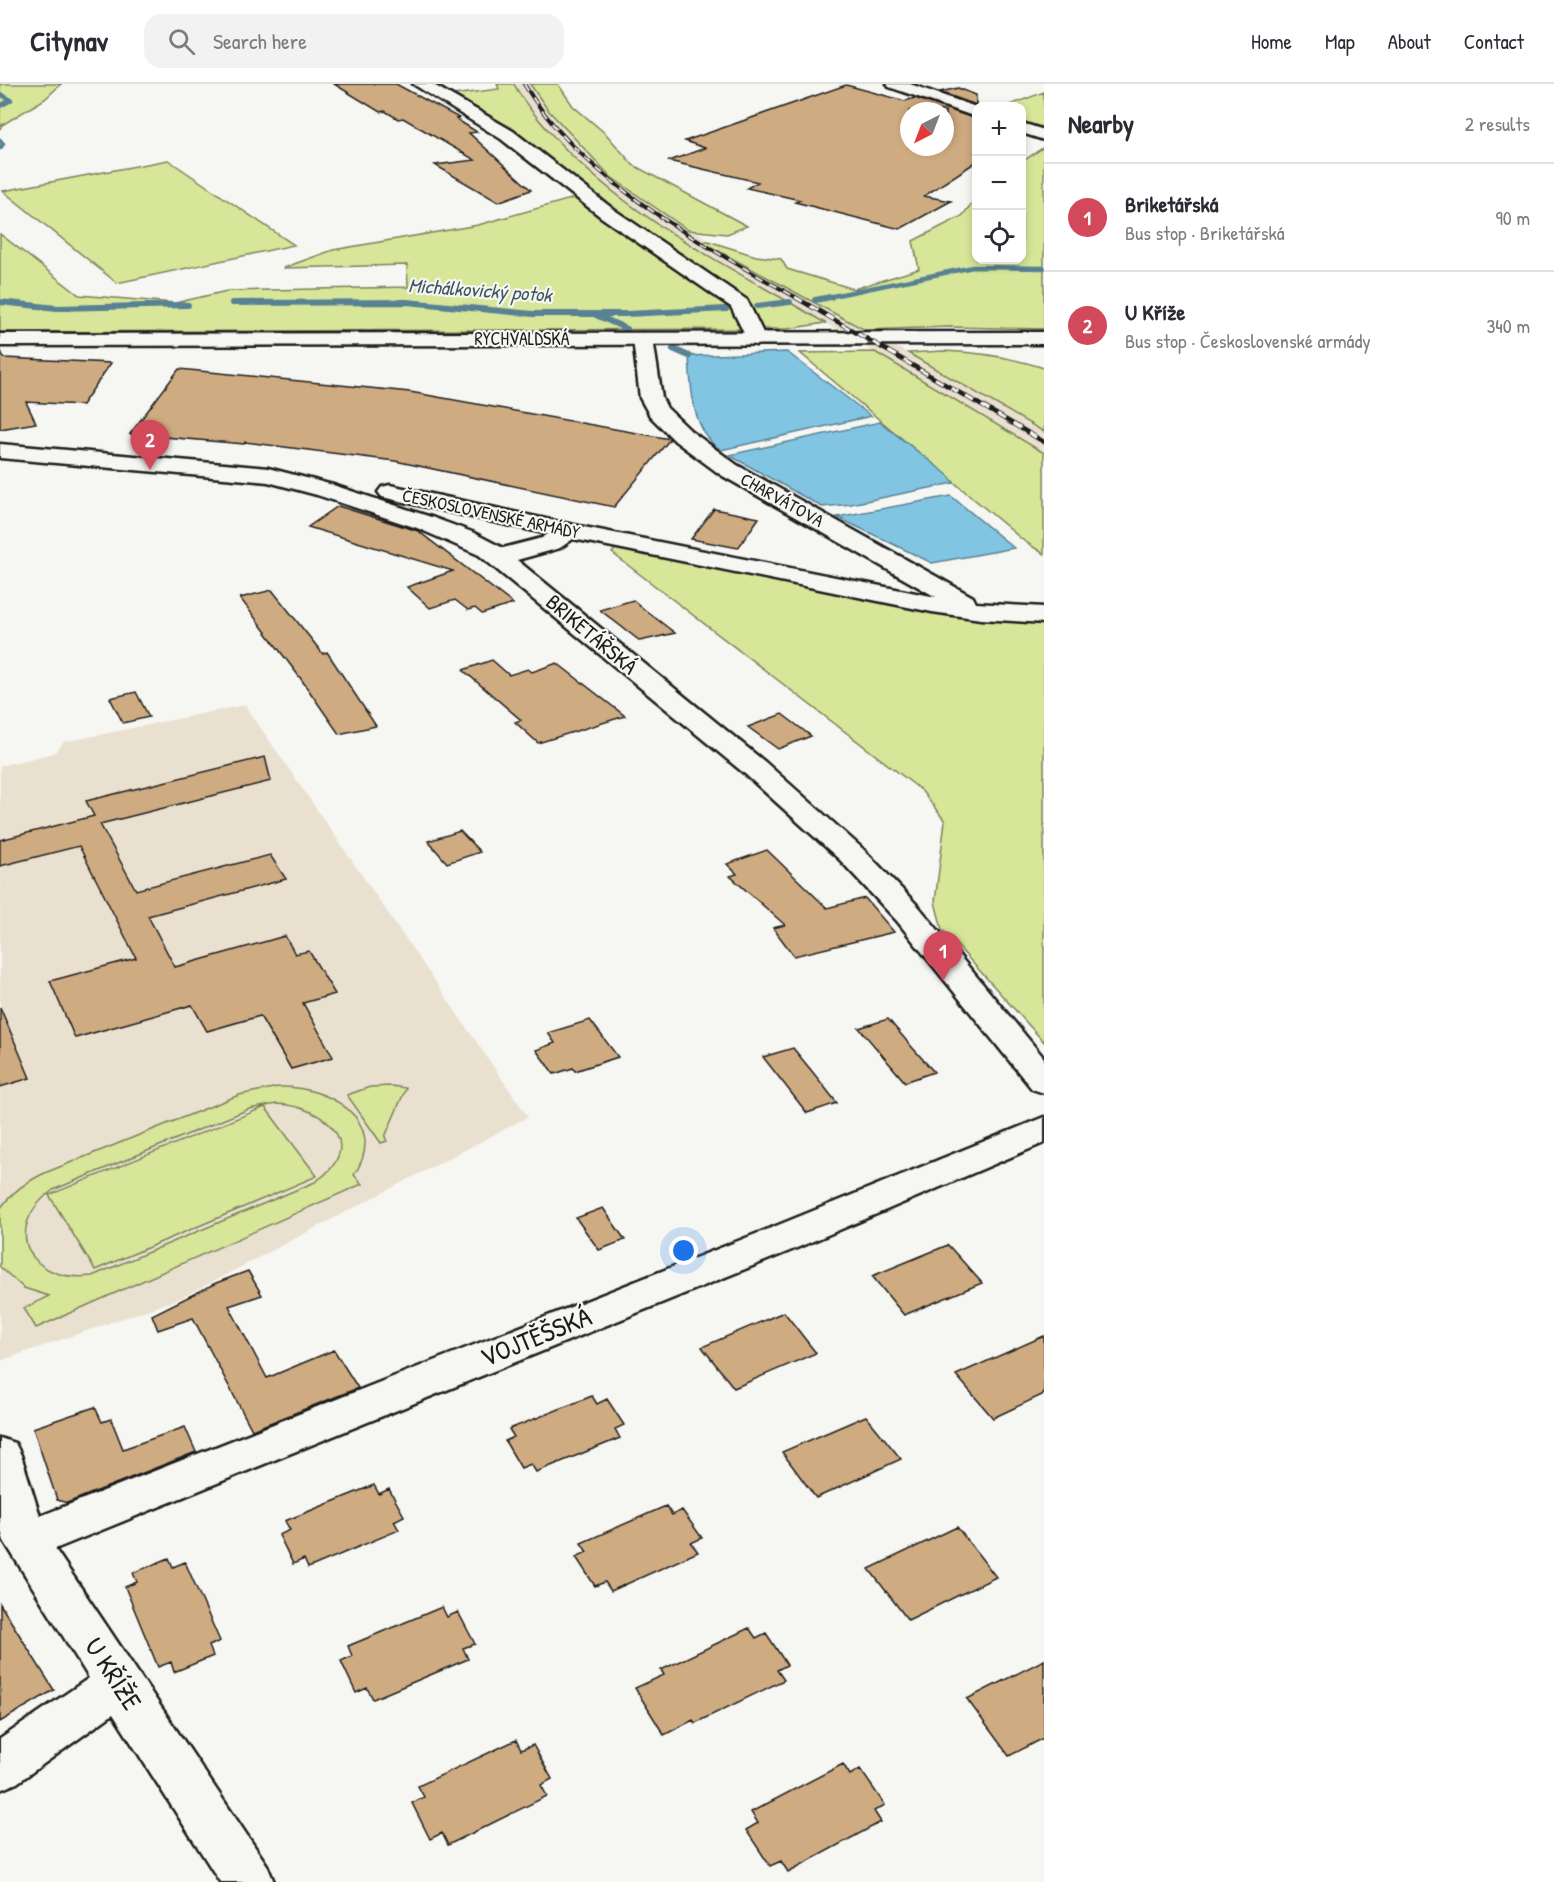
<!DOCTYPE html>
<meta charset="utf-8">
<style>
body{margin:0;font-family:"Patrick Hand",sans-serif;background:#f2f2f3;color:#2b2b33}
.controls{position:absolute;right:18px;top:18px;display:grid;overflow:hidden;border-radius:12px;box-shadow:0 3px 9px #0003}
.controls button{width:54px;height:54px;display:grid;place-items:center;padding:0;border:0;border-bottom:2px solid #e1e1e2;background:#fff;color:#2b2b33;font:30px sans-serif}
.compass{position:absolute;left:900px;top:18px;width:54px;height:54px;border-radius:50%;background:#fff;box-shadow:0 3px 9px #0003;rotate:222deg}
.you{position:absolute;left:684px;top:1167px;width:21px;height:21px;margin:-15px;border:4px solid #fff;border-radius:50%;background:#1a73e8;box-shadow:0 0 0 9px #1a73e833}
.badge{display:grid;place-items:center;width:39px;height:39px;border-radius:50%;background:#d1495b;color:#fff;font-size:20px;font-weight:700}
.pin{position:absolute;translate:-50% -50px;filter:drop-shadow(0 2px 3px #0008)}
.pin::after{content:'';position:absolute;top:32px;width:21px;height:18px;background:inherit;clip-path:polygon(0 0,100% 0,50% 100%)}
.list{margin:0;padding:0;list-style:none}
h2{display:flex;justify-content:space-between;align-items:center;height:78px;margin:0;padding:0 24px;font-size:26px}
h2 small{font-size:20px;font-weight:400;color:#7c7c81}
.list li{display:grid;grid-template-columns:39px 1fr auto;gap:18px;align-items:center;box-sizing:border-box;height:108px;padding:0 24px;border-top:2px solid #e1e1e2}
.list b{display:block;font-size:22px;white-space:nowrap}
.list p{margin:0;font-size:20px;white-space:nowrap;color:#7c7c81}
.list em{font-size:20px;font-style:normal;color:#7c7c81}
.icon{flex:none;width:33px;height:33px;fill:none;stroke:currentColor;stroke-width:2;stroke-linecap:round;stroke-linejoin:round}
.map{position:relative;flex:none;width:1044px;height:1798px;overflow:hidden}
header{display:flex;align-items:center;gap:36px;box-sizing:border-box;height:84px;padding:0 30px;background:#fff;border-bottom:2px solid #e1e1e2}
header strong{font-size:28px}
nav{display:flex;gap:33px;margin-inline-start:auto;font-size:21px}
.search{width:420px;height:54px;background:#f2f2f3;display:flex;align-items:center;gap:15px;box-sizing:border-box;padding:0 21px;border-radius:18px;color:#7c7c81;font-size:22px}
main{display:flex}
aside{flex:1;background:#fff}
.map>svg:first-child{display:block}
</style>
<header>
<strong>Citynav</strong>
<div class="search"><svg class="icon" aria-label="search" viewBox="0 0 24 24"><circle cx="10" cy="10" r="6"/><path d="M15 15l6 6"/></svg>Search here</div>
<nav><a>Home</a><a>Map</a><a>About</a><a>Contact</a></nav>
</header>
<main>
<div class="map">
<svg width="1044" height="1798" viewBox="0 0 1044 1798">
<rect width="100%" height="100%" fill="#f6f6f2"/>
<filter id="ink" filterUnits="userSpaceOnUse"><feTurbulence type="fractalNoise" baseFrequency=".0167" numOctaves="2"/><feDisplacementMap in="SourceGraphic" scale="12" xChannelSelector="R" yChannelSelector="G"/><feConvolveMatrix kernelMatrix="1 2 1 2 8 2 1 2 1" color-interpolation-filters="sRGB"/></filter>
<g filter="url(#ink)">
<!-- built -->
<path fill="#eae0d0" d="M 514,0 L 535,0 L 670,131 L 723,165 L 831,225 L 1044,348 L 1044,369 L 810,230 L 702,170 L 649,134 L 586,86 L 538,35 L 522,15 Z
M 245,621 L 528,1033 L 181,1214 L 0,1277 L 0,682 L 54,669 L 64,658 Z"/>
<!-- green -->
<path fill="#d7e699" stroke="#7a815a" stroke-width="1.5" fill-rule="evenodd" d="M 0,0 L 61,0 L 45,15 L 2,41 L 0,45 Z
M 497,0 L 514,0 C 525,21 540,37 555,54 C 630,136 731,183 825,239 L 787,245 L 0,248 L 0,150 L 79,211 L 175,219 L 227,207 L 408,203 L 407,181 L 283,184 L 333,166 L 478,141 L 589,110 L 513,49 L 453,11 L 499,5 Z
M 530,0 L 558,0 L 573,22 L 606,50 L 633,81 L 747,142 L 727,150 L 688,146 L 611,93 L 548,26 Z
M 1044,8 L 1044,48 L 1022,40 L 1022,22 L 1007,22 Z
M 1044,63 L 1044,245 L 949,243 L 865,246 L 702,158 L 708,157 L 756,172 L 781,175 L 787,185 L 854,205 L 919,185 L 913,157 L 962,132 L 976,114 L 976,176 L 1022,176 L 1022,78 Z
M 168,76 L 294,161 L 117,199 L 3,107 Z
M 943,267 C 979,268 1010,273 1044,284 L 1044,348 L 908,269 Z
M 875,268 L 1044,369 L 1044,470 L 1024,457 L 800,269 Z
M 618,462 L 1044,535 L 1044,958 L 942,845 L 935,818 L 945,737 L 921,706 L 612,469 Z
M 391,1002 L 406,1004 L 385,1053 L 387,1057 L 381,1059 L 347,1011 L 370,1003 Z
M 278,1003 C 327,1001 391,1036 354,1091 L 362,1100 L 36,1244 L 24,1224 L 49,1212 L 24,1204 L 0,1183 L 0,1125 C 11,1109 29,1096 47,1088 L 239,1011 ZM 277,1020 C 325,1022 369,1062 315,1098 L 92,1192 C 29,1200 0,1144 53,1106 L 249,1025 Z
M 265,1023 L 317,1092 L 95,1186 L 49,1111 Z"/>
<!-- water -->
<path fill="#82c5e3" stroke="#598193" stroke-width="1.5" d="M 787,268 L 871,332 L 721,366 C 691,346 691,304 689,272 Z
M 880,338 L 949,392 L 954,399 L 851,420 L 822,423 L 729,371 Z
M 951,412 L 1014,464 L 932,479 L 837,433 Z"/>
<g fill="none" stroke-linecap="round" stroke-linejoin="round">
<!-- stream-far1 -->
<path stroke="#598193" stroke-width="4.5" d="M 0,10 L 11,16 L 0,22
M 0,56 L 3,60 L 0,64
M 823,214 L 973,183 L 1044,184"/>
<!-- stream -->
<path stroke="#598193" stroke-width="6" d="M 815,216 L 831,213
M 0,218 L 57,224 L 188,221
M 232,219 L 407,218 L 533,230 L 627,230 L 726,225
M 757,222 L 790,218
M 596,231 L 627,245
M 673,265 L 689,272"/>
</g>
<!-- building -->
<path fill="#cfab81" stroke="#1c1c1c" stroke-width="1.5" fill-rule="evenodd" d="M 334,0 L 396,0 L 459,34 L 456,35 L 477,48 L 469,49 L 531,106 L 498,118 L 435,81 L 475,76 L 403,34 L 398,35 L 385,27 L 380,28 Z
M 846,1 L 905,17 L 915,14 L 976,35 L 976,78 L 924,112 L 951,117 L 900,145 L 795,118 L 800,116 L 747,104 L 758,98 L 669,77 L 705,64 L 685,57 ZM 909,27 L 945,27 L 945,63 L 909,63 Z
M 958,4 L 976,11 L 976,21 L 940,8 Z
M 0,265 L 4,274 L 111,279 L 82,321 L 26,318 L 36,339 L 0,345 Z
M 179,285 L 410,308 L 670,355 L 614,423 L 395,377 L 245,358 L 244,360 L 130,350 Z
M 338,422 L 418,447 L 513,520 L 482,530 L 475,524 L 468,526 L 455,516 L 430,524 L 407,503 L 453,487 L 308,443 Z
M 714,425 L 759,434 L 738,464 L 691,455 Z
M 272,506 L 323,570 L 327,568 L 376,642 L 339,650 L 301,595 L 240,514 Z
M 633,516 L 645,526 L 675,549 L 640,557 L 600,526 Z
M 492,576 L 509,591 L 528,585 L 532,588 L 557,579 L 625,632 L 538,659 L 515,638 L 521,636 L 463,586 Z
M 136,608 L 149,633 L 123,639 L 110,614 Z
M 782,630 L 811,652 L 778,665 L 748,643 Z
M 265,673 L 271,697 L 100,740 L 136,806 L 270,771 L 286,795 L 148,832 L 175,883 L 285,852 L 295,870 L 309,867 L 335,910 L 303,919 L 333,973 L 291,985 L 260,932 L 207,947 L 192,921 L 75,954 L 50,897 L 136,874 L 79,762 L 0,782 L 0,756 L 94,732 L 86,717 Z
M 460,747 L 480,768 L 447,779 L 428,757 Z
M 767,766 L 827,824 L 865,814 L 894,848 L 794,872 L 773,844 L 785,841 L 730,792 L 737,790 L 727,780 Z
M 0,923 L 30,994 L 0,1003 Z
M 888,935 L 911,962 L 934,988 L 905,998 L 859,944 Z
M 590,936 L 618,973 L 575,987 L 573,984 L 554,990 L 536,966 L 555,959 L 548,949 Z
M 793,964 L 815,991 L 837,1019 L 807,1029 L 763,973 Z
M 603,1124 L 625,1156 L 599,1166 L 576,1134 Z
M 948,1161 L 982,1199 L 904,1231 L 872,1192 Z
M 248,1187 L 262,1211 L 229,1222 L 267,1294 L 334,1266 L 358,1304 L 252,1346 L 193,1234 L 158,1246 L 152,1231 L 216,1199 Z
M 784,1228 L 816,1269 L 734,1304 L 702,1263 Z
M 1044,1252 L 1044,1310 L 993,1334 L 956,1291 Z
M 592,1312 L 597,1320 L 607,1315 L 624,1341 L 615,1345 L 620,1354 L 536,1388 L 531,1380 L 521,1384 L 505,1357 L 514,1353 L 509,1345 Z
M 95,1323 L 102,1338 L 111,1335 L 123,1365 L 185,1343 L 196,1368 L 67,1419 L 57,1416 L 33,1344 Z
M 866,1332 L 901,1375 L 816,1414 L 782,1368 Z
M 374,1401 L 379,1410 L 389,1405 L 404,1432 L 394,1437 L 399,1446 L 308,1484 L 304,1475 L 293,1480 L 279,1451 L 290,1446 L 285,1437 Z
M 666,1422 L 672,1431 L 682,1426 L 702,1454 L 691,1459 L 698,1468 L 611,1507 L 605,1498 L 595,1502 L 576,1473 L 587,1468 L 581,1459 Z
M 957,1443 L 996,1493 L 908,1536 L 869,1485 Z
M 169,1474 L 173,1483 L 185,1478 L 220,1557 L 209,1562 L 213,1572 L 174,1588 L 171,1578 L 158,1583 L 125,1503 L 137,1498 L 133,1489 Z
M 0,1520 L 54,1606 L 0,1638 Z
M 442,1523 L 447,1533 L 458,1528 L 475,1560 L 463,1564 L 468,1575 L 373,1615 L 367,1604 L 356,1609 L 341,1577 L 352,1572 L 348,1562 Z
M 749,1544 L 756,1554 L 766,1549 L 787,1581 L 777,1586 L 784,1596 L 695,1639 L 693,1636 L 664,1651 L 635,1604 L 664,1591 L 661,1586 Z
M 1044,1576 L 1044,1654 L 1009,1672 L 967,1615 Z
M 516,1656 L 521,1666 L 533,1661 L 552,1695 L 541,1701 L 547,1712 L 448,1761 L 442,1749 L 430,1755 L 412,1719 L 424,1713 L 418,1702 Z
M 843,1680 L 850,1691 L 860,1685 L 885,1721 L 874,1727 L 881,1738 L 788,1788 L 781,1777 L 770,1782 L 746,1746 L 758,1739 L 751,1728 Z"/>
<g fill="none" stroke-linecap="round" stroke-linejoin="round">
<defs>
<path id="street" d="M 413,0 L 432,0 L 513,47 L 613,125 L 747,216 L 766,255 L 763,259 L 756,261 L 749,259 L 731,223 L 601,133 L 501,55 Z
M 887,0 L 910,0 L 976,23 L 976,33 L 889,3 Z
M 1022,39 L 1044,46 L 1044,56 L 1022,49 Z
M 643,249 L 650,251 L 653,255 L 662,314 L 667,324 L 691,347 L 737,381 L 973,513 L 976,519 L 1044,523 L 1044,539 L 981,535 L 932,528 L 573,455 L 560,464 L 517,476 L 765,678 L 863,765 L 919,823 L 1044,974 L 1044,1009 L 1032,1005 L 897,837 L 841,777 L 745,690 L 479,471 L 417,444 L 317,411 L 268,398 L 0,374 L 0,360 L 268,384 L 333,401 L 434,434 L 472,448 L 503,464 L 542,454 L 548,450 L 382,413 L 378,408 L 382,403 L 390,401 L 569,440 L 936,513 L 721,391 L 675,357 L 650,332 L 640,314 L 633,255 L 636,251 Z
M 1044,1033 L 1044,1059 L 792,1166 L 55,1465 L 267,1781 L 274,1798 L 220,1798 L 113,1630 L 17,1699 L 0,1706 L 0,1655 L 89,1594 L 4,1457 L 0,1443 L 0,1354 L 15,1359 L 21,1371 L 40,1432 L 766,1146 Z"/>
<path id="secondary" d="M 1044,248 L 1044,260 L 0,262 L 0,250 Z"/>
</defs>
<!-- street casing -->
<use href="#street" stroke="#1c1c1c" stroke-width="5"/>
<!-- secondary casing -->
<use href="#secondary" stroke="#1c1c1c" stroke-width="5"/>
<!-- street -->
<use href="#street" fill="#f6f6f2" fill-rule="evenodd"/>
<!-- secondary -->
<use href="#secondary" fill="#f6f6f2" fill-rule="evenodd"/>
<defs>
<path id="rail-far1" d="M 524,0 C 581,96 703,161 797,214"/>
<path id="rail" d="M 795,213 L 1044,358"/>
</defs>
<!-- rail-far1 casing -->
<use href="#rail-far1" stroke="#1c1c1c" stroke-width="4"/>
<!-- rail casing -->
<use href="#rail" stroke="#1c1c1c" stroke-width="4.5"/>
<!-- rail-far1 -->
<use href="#rail-far1" stroke="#f6f6f2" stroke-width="2" stroke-dasharray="8" stroke-linecap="butt"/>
<!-- rail -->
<use href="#rail" stroke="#f6f6f2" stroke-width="3" stroke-dasharray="9" stroke-linecap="butt"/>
</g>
</g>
<g text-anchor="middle" stroke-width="4.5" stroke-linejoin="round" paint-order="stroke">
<!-- far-street labels -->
<g font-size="18" fill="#1c1c1c" stroke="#f6f6f2">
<text x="522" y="261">RYCHVALDSKÁ</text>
<text transform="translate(782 416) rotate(29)" y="6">CHARVÁTOVA</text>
<text transform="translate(491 430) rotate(12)" y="6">ČESKOSLOVENSKÉ ARMÁDY</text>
</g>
<!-- far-water labels -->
<g font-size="20" font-style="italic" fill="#405762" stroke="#f6f6f2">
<text transform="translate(480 206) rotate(4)" y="7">Michálkovický potok</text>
</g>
<!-- street labels -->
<g font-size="22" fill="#1c1c1c" stroke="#f6f6f2">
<text transform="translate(592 550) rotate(40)" y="8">BRIKETÁŘSKÁ</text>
</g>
<!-- near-street labels -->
<g font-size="27" fill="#1c1c1c" stroke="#f6f6f2">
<text transform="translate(536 1253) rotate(-22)" y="9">VOJTĚŠSKÁ</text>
<text transform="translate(113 1590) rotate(57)" y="9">U KŘÍŽE</text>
</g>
</g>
</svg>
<div class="controls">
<button>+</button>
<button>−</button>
<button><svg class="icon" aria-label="locate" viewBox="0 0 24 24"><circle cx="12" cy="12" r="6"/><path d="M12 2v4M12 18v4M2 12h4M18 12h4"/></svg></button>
</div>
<svg class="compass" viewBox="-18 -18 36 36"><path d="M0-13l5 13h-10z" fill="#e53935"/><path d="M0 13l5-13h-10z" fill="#7c7c81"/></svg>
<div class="you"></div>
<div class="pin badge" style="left:943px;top:897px">1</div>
<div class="pin badge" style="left:150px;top:386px">2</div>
</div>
<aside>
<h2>Nearby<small>2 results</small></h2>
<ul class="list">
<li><span class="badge">1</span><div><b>Briketářská</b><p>Bus stop · Briketářská</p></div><em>90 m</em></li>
<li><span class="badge">2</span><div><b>U Kříže</b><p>Bus stop · Československé armády</p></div><em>340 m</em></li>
</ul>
</aside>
</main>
